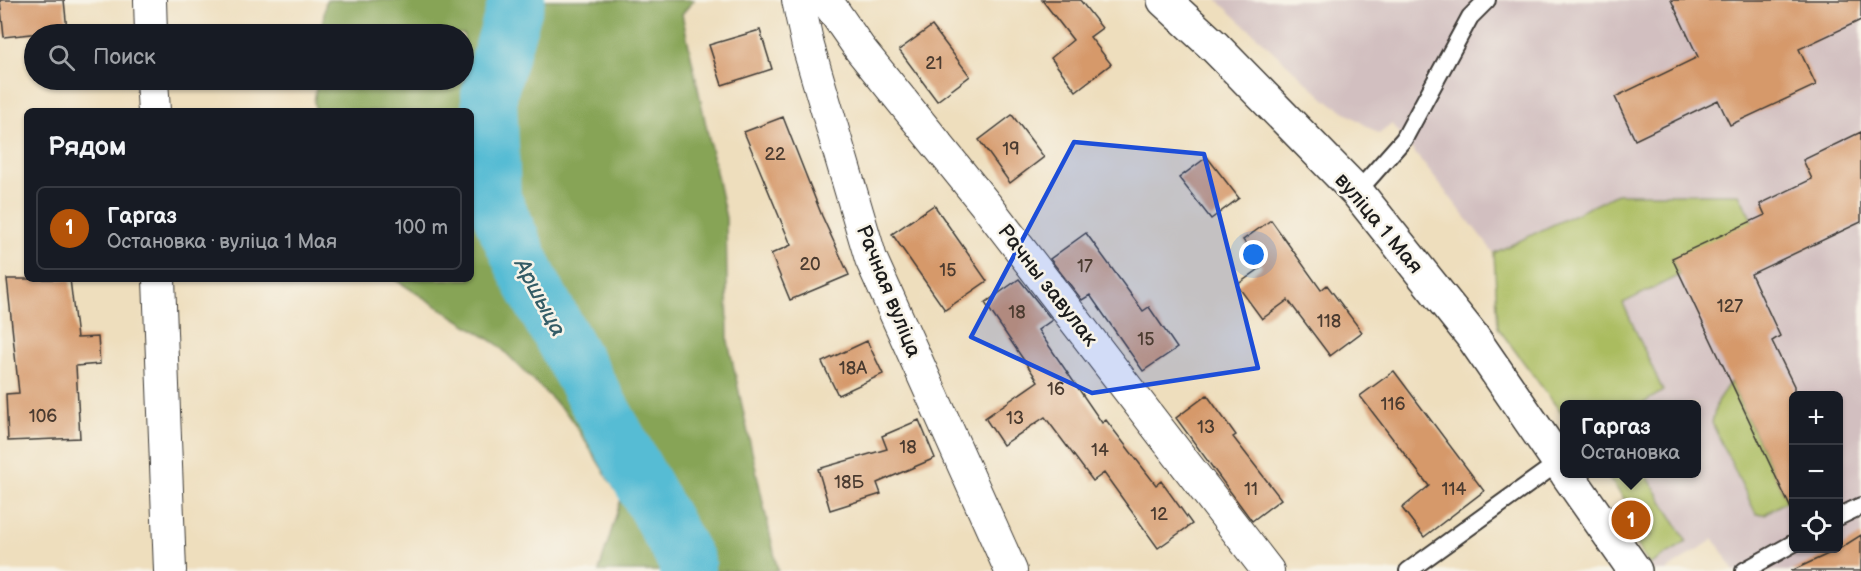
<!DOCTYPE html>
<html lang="ru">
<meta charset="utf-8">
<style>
body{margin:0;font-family:"Balsamiq Sans",sans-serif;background:#242831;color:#f1f3f6}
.controls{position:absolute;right:18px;bottom:18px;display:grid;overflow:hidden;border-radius:9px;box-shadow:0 2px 4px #0004}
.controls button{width:54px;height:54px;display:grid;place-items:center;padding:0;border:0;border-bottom:2px solid #363941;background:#171b24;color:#f1f3f6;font:30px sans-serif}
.you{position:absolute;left:1254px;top:255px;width:21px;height:21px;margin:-15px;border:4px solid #fff;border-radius:50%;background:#1a73e8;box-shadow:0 0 0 9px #1a73e833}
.badge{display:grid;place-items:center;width:39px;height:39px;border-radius:50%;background:#b45309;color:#fff;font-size:20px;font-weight:700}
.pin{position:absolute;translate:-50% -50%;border:3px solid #fff;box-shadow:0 2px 6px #0006}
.popup{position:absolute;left:1560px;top:400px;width:141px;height:78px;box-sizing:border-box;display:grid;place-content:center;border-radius:9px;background:#171b24;filter:drop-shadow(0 2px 4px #0005);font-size:20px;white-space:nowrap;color:#9ea1a6}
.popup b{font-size:22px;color:#f1f3f6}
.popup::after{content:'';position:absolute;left:50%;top:100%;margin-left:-12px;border:12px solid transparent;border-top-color:#171b24}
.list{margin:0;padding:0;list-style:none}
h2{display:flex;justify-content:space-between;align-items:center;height:78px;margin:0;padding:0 24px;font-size:26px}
h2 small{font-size:20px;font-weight:400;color:#9ea1a6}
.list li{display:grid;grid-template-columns:39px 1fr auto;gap:18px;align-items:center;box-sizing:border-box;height:84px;margin:0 12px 12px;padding:0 12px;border:2px solid #363941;border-radius:9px}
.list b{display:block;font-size:22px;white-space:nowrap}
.list p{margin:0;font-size:20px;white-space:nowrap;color:#9ea1a6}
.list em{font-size:20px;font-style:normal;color:#9ea1a6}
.icon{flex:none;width:33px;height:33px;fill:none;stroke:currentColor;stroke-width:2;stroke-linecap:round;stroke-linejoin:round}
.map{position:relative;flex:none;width:1861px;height:571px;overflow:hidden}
.search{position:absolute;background:#171b24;box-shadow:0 2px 4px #0004;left:24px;top:24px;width:450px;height:66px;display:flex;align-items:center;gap:15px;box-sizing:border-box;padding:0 21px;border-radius:33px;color:#9ea1a6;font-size:22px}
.panel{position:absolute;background:#171b24;box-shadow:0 2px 4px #0004;left:24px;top:108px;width:450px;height:174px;border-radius:9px}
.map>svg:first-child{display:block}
</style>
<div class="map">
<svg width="1861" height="571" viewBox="0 0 1861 571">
<rect width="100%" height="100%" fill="#f7f3e8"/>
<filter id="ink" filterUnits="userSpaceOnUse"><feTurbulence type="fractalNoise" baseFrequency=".0167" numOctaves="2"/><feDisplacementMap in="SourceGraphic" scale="12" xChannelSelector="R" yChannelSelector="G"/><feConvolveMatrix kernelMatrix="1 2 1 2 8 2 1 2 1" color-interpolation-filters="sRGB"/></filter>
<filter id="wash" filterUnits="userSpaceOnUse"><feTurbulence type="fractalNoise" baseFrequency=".008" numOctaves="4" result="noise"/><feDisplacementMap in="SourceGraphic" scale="24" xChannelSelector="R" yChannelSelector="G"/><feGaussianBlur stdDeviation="1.35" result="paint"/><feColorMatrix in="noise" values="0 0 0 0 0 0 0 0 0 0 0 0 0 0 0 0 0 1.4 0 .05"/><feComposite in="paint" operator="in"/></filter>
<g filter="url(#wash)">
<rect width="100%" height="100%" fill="#eedebd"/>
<!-- industrial -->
<path fill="#d2bfc0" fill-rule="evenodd" d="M 1217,0 L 1861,0 L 1861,571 L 1734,571 L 1714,539 L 1666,571 L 1653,571 L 1637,545 L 1651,535 L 1606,474 L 1697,474 L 1697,404 L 1565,404 L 1565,418 L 1498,328 L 1494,253 L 1392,124 L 1379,134 L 1325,99 ZM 1794,396 L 1838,396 L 1838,548 L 1794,548 Z"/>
<!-- green -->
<path fill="#aabc5f" stroke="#636c3e" stroke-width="1.5" d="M 1617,194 L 1739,194 L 1766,248 L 1672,258 L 1680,275 L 1623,303 L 1663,391 L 1642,404 L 1565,404 L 1565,418 L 1498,328 L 1494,253 Z
M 1730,382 L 1787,501 L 1765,514 L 1756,514 L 1712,423 L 1717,401 Z
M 1606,474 L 1646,474 L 1687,542 L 1649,565 L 1637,545 L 1651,535 Z"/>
<!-- forest -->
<path fill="#87a456" stroke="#526039" stroke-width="1.5" d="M 326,0 L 694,0 L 682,14 L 726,218 L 728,341 L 778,571 L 599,571 L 621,499 L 571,418 L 497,344 L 394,279 L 471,279 L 471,111 L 316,111 L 314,103 L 317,80 L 464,80 L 464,34 L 321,34 Z"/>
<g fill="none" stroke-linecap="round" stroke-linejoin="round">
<!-- river -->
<path stroke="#56bcd4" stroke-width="56" d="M 517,0 L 489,94 L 493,199 L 531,282 L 687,563 L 687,571"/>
</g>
<g id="blocks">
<!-- building -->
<path fill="#d6996a" d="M 0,0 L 64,0 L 67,30 L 4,37 Z
M 1042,0 L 1080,0 L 1102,28 L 1090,37 L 1111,64 L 1076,91 L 1051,58 L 1073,40 Z
M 1671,0 L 1861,0 L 1861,20 L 1799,49 L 1816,85 L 1730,125 L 1718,100 L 1635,140 L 1615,97 L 1698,57 Z
M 932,26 L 970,76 L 937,101 L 899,50 Z
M 760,30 L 772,69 L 722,85 L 709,45 Z
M 1012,115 L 1044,157 L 1010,183 L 979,140 Z
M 783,117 L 822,216 L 849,275 L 790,300 L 771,254 L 791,245 L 744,132 Z
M 1861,132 L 1861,222 L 1751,274 L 1780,336 L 1772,341 L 1794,386 L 1794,515 L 1672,258 L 1765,215 L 1760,204 L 1812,179 L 1803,160 Z
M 1207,157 L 1239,198 L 1211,219 L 1179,178 Z
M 934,205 L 987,281 L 945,310 L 892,234 Z
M 1271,220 L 1321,290 L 1327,285 L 1362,332 L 1330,356 L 1288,300 L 1262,319 L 1237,285 L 1262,267 L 1243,240 Z
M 1086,233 L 1143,311 L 1149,307 L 1177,348 L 1143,371 L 1090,295 L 1082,300 L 1050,259 Z
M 7,279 L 70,279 L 77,338 L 98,337 L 100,364 L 76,366 L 80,438 L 8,441 L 6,394 L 19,393 Z
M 1019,279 L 1052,320 L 1038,330 L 1102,423 L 1106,420 L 1156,485 L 1161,481 L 1192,524 L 1158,548 L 1104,473 L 1093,481 L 1045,417 L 1003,445 L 985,418 L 1038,381 L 985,303 Z
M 867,341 L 883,374 L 838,395 L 822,362 Z
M 1394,371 L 1484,491 L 1424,537 L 1402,508 L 1429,486 L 1360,396 Z
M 1207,395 L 1236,435 L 1233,437 L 1281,499 L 1252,521 L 1176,418 Z
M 919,420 L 935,458 L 877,483 L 881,494 L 830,510 L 818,469 L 887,449 L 882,436 Z
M 1861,535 L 1861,571 L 1791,571 L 1839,549 Z"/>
</g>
</g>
<g filter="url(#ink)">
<use href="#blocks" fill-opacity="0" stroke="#3c3934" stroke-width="1.5"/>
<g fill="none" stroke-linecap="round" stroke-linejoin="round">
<defs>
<path id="service" d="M 1357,192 L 1404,139 L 1470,17 L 1487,0
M 1838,517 L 1861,506
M 1408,571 L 1559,462
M 1744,571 L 1794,543"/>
<path id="minor" d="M 150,0 L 151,34
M 798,0 L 808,46 L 871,259 L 1011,571
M 826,0 L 860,49 L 986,205 L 1268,571
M 152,80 L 154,111
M 159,279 L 170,571"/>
<path id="tertiary" d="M 1164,0 L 1215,47 L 1357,192 L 1472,336 L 1565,471
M 1567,474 L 1635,571"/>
</defs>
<!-- service casing -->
<use href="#service" stroke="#3c3934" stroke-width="20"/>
<!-- minor casing -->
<use href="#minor" stroke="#3c3934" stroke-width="34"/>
<!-- tertiary casing -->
<use href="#tertiary" stroke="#3c3934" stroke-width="36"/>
<!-- service -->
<use href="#service" stroke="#fff" stroke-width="16"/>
<!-- minor -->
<use href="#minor" stroke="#fff" stroke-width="32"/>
<!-- tertiary -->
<use href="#tertiary" stroke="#fff" stroke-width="33"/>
</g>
</g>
<!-- marked area -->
<path fill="#1d4ed8" fill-opacity="0.2" stroke="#1d4ed8" stroke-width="4.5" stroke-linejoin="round" d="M 1074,142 L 1204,154 L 1258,368 L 1092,393 L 971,337 Z"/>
<g text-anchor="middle" stroke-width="5" stroke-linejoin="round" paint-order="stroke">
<!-- number labels -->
<g font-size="18" fill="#4a3b30">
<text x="934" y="69">21</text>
<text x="1011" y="155">19</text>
<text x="775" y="160">22</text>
<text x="810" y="270">20</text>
<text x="1085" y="272">17</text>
<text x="948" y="276">15</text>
<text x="1730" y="312">127</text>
<text x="1017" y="318">18</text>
<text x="1329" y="327">118</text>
<text x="1146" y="345">15</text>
<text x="853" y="374">18А</text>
<text x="1056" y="395">16</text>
<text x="1393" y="410">116</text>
<text x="43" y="422">106</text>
<text x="1015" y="424">13</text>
<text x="1206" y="433">13</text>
<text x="908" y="453">18</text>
<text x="1100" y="456">14</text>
<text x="849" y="488">18Б</text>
<text x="1251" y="495">11</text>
<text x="1454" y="495">114</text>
<text x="1159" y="520">12</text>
</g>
<!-- street labels -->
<g font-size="21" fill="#1c1c1c" stroke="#f7f3e8">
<text transform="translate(1379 223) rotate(50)" y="7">вуліца 1 Мая</text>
<text transform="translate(1048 285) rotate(52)" y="7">Рачны завулак</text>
<text transform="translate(889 291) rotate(68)" y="7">Рачная вуліца</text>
</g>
<!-- water labels -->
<g font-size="22" font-style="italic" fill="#335c66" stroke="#f7f3e8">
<text transform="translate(541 297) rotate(62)" y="8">Аршыца</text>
</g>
</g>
</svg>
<div class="controls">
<button>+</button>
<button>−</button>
<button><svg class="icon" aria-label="locate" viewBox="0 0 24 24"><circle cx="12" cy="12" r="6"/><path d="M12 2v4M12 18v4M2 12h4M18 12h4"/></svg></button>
</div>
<div class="you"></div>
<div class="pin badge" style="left:1631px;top:520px">1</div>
<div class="popup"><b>Гаргаз</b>Остановка</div>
<div class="search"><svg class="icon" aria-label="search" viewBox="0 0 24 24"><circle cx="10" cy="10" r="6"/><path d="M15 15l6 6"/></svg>Поиск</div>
<section class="panel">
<h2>Рядом<small></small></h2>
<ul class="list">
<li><span class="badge">1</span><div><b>Гаргаз</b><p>Остановка · вуліца 1 Мая</p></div><em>100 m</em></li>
</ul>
</section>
</div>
